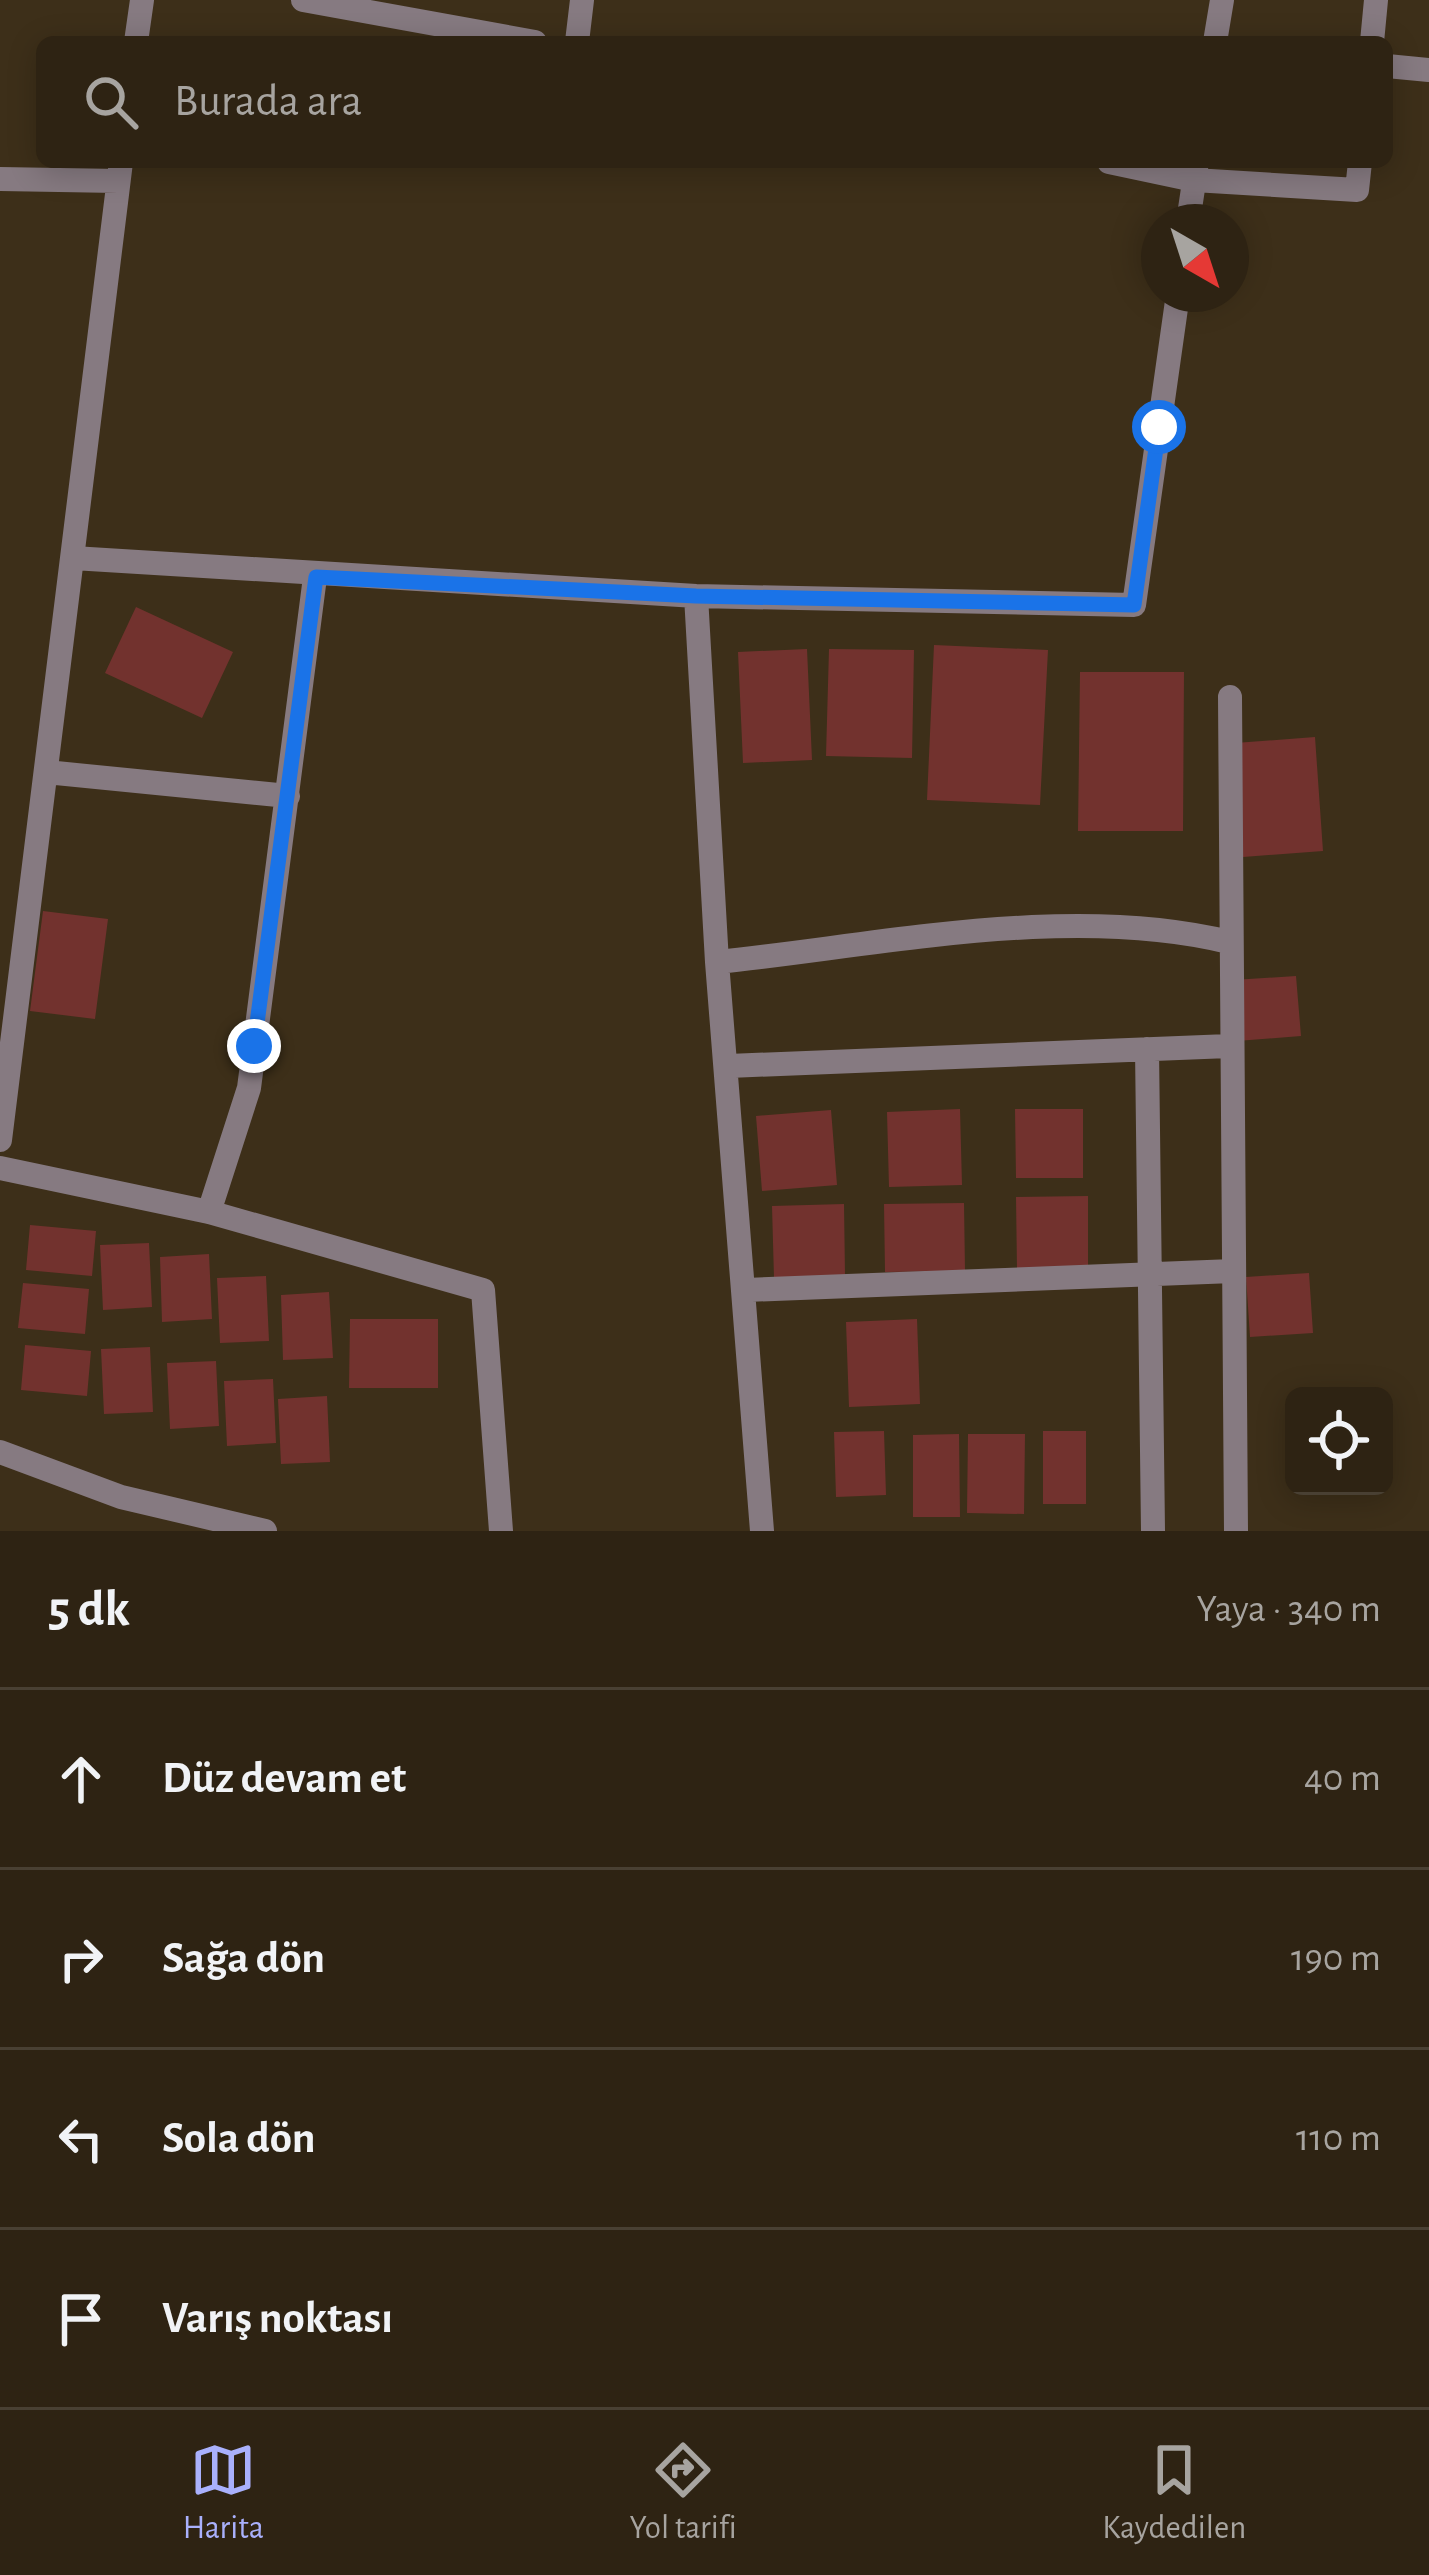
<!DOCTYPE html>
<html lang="tr">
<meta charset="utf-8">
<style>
body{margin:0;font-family:"Alegreya Sans",sans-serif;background:#362b1c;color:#f1f3f6}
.controls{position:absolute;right:36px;bottom:36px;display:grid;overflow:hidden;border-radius:18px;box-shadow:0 6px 30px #0003}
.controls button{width:108px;height:108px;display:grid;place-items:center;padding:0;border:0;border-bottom:3px solid #494033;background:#2e2313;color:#f1f3f6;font:60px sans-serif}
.compass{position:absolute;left:1141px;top:204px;width:108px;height:108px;border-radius:50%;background:#2e2313;box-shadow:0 6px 30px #0003;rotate:141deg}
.stop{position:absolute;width:36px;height:36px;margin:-27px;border:9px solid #1a73e8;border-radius:50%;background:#fff}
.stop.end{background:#1a73e8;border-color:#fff;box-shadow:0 3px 12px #0008}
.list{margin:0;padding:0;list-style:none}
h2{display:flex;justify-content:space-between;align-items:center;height:156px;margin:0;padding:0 48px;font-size:51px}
h2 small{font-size:39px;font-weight:400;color:#a7a4a0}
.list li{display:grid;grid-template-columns:78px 1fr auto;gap:36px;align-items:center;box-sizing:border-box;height:180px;padding:0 48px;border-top:3px solid #494033}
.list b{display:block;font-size:45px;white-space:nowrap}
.list em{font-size:39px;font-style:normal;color:#a7a4a0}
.icon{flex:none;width:66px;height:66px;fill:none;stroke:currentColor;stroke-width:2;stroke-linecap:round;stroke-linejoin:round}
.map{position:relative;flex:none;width:1429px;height:1531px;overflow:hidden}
.search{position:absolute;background:#2e2313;box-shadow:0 6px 30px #0003;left:36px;right:36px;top:36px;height:132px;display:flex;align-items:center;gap:30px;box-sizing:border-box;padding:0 42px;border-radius:18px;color:#a7a4a0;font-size:45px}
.sheet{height:876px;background:#2e2313}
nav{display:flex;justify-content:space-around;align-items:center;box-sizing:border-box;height:168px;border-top:3px solid #494033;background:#2e2313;font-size:33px;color:#a7a4a0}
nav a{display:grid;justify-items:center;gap:6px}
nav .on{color:#a9b0fc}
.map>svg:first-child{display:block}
</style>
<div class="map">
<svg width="1429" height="1531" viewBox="0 0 1429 1531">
<rect width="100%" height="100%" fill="#3d2f19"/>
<!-- building -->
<path fill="#72322e" d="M 136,607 L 233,652 L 202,718 L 105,673 Z
M 934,645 L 1048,650 L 1040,805 L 927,800 Z
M 807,649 L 812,760 L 743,763 L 738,652 Z
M 829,649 L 914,650 L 912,758 L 826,756 Z
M 1080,672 L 1184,672 L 1183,831 L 1078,831 Z
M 1315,737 L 1323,851 L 1243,857 L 1235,743 Z
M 43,911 L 108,919 L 95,1019 L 30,1011 Z
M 1296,976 L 1301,1036 L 1237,1041 L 1233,980 Z
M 960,1109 L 962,1185 L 889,1187 L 887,1112 Z
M 1015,1109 L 1083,1109 L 1083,1178 L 1016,1178 Z
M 831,1110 L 837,1185 L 762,1191 L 756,1116 Z
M 1088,1196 L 1088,1269 L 1017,1270 L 1016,1197 Z
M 964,1203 L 965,1271 L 885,1272 L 884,1204 Z
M 844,1204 L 845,1275 L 774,1278 L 772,1206 Z
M 30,1225 L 96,1231 L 92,1276 L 26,1270 Z
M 149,1243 L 152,1307 L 103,1310 L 100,1245 Z
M 209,1254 L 212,1319 L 162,1322 L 160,1257 Z
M 1309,1273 L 1313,1333 L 1250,1337 L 1246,1277 Z
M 266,1276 L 269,1341 L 220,1343 L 217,1278 Z
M 23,1283 L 89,1289 L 85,1334 L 18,1328 Z
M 329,1292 L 333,1358 L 283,1360 L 281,1295 Z
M 350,1319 L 438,1319 L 438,1388 L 349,1388 Z
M 917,1319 L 920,1404 L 849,1407 L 846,1322 Z
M 25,1345 L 91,1351 L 87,1396 L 21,1390 Z
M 150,1347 L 153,1412 L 104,1414 L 101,1349 Z
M 216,1361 L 219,1426 L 170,1429 L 167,1363 Z
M 273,1379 L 276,1443 L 227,1446 L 224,1381 Z
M 327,1396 L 330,1462 L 281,1464 L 278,1399 Z
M 884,1431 L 886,1495 L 836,1497 L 834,1432 Z
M 1043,1431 L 1086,1431 L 1086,1504 L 1043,1504 Z
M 959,1434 L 960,1517 L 913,1517 L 913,1435 Z
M 968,1434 L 1025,1434 L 1024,1514 L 967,1513 Z"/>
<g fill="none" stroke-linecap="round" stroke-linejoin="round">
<!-- street -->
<path stroke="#867a81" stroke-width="24" d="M 303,0 L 535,42
M 136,42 L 142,0
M 577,42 L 582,0
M 1215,42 L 1222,0
M 1372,42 L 1376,0
M 1387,66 L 1429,70
M 1109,162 L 1194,180 L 1357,190 L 1360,162
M 0,179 L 118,181
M 1188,222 L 1197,162
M 73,558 L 696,596 L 1134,605 L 1178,294
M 696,596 L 717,962 L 762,1531
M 1230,697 L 1236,1531
M 46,772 L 288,796
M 717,962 C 881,945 1069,903 1229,942
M 1147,1049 L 1153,1531
M 729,1066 L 1229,1046
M 0,1140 L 121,162
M 0,1168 L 209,1212 L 483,1290 L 501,1531
M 209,1212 L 249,1088 L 315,577
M 746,1290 L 1233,1271
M 0,1452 L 121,1497 L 265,1531"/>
</g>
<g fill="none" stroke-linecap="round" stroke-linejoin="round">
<!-- route -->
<path stroke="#1a73e8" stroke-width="15" d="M 254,1046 L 316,577 L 696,596 L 1134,605 L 1159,427"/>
</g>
</svg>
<div class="controls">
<button><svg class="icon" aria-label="locate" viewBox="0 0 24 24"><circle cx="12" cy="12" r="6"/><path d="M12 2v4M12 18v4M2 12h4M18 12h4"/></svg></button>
</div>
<svg class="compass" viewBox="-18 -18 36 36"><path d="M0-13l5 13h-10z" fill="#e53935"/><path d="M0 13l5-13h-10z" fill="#a7a4a0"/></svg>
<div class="stop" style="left:1159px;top:427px"></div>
<div class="stop end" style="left:254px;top:1046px"></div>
<div class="search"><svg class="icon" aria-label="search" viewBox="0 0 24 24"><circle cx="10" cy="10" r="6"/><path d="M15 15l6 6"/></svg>Burada ara</div>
</div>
<section class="sheet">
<h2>5 dk<small>Yaya · 340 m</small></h2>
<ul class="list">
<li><svg class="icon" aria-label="ahead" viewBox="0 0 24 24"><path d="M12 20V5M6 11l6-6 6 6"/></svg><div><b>Düz devam et</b></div><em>40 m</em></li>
<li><svg class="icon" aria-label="right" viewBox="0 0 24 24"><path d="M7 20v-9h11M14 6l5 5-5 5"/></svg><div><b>Sağa dön</b></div><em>190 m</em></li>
<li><svg class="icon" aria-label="left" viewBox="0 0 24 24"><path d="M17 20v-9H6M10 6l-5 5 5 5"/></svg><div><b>Sola dön</b></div><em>110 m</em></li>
<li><svg class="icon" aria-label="arrive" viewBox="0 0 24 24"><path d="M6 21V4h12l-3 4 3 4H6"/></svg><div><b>Varış noktası</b></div></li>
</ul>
</section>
<nav>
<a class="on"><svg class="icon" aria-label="map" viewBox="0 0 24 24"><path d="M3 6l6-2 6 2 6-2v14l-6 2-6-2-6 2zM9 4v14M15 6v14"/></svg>Harita</a>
<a><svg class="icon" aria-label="directions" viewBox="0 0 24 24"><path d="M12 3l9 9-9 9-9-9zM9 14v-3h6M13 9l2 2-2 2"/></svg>Yol tarifi</a>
<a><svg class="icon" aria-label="saved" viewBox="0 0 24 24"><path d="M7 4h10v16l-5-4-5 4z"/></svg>Kaydedilen</a>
</nav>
